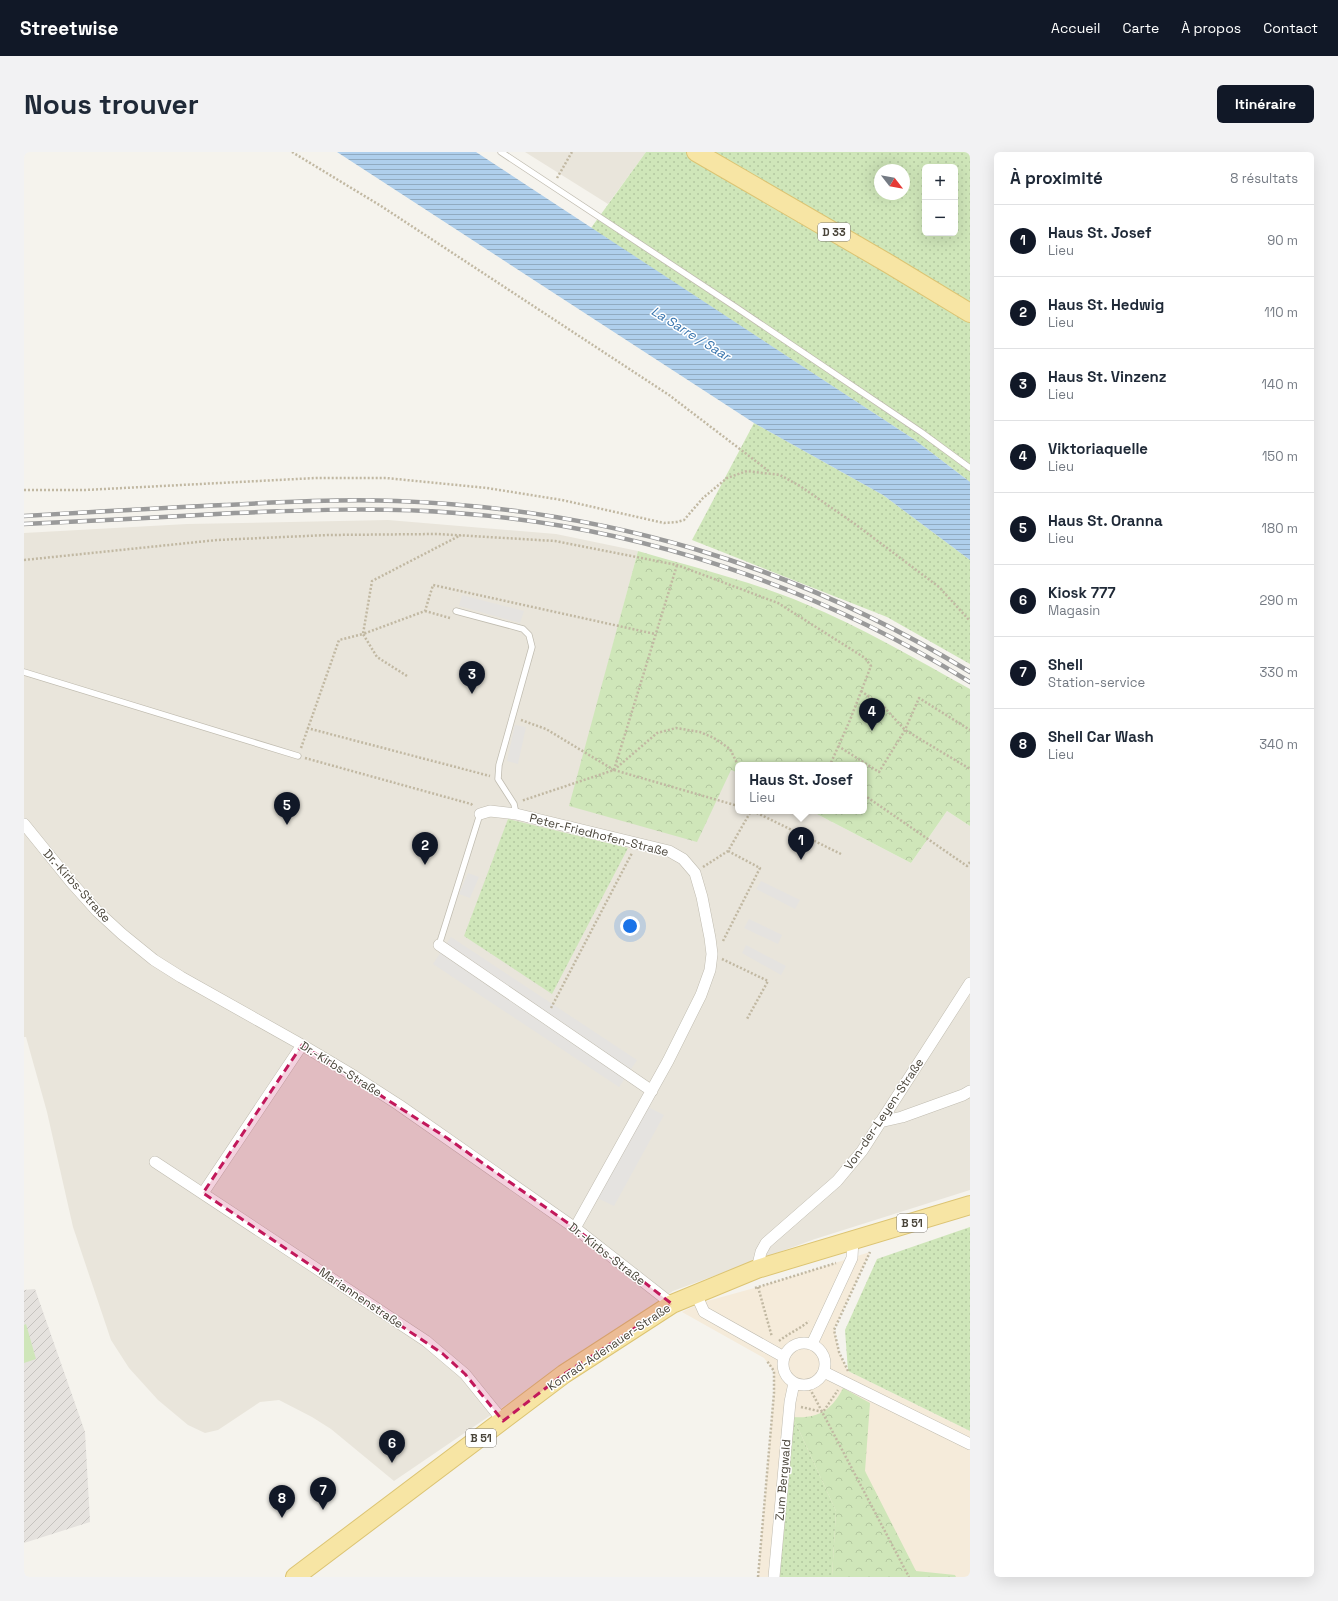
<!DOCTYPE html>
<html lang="fr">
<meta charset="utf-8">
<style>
body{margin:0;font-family:"Space Grotesk",sans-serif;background:#f2f2f3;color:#1f2937}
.controls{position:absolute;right:12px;top:12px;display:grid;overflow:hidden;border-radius:6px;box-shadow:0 4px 16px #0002}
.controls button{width:36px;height:36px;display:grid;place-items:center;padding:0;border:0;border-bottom:1px solid #e0e1e3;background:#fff;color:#1f2937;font:20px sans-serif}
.compass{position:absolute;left:850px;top:12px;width:36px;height:36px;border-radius:50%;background:#fff;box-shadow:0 4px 16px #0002;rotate:121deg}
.you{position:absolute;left:606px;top:774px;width:14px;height:14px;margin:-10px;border:3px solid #fff;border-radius:50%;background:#1a73e8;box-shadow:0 0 0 6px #1a73e833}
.badge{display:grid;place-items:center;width:26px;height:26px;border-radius:50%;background:#111827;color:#fff;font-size:13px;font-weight:700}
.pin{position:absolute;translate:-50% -33px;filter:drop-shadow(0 1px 2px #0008)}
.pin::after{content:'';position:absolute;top:21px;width:14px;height:12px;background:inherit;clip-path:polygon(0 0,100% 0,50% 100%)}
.popup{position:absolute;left:711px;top:610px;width:132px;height:52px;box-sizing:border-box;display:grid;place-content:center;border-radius:6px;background:#fff;filter:drop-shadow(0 1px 3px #0005);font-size:13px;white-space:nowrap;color:#747a83}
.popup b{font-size:15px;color:#1f2937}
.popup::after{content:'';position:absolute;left:50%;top:100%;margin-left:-8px;border:8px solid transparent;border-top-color:#fff}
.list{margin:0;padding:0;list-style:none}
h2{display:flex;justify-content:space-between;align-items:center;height:52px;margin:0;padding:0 16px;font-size:17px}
h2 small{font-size:13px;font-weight:400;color:#747a83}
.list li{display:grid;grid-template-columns:26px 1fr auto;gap:12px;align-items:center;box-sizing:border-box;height:72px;padding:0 16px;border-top:1px solid #e0e1e3}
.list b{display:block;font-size:15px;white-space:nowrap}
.list p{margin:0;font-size:13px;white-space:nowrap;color:#747a83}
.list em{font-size:13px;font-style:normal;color:#747a83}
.map{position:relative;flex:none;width:946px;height:1425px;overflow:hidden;border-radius:6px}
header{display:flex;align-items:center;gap:24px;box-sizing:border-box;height:56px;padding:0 20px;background:#111827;color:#fff}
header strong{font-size:19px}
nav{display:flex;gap:22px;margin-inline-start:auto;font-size:14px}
.intro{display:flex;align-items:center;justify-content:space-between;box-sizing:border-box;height:96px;padding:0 24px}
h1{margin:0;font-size:28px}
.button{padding:10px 18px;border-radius:6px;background:#111827;color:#fff;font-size:14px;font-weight:700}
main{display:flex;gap:24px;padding:0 24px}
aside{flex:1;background:#fff;border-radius:6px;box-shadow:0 4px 16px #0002}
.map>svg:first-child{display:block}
</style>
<header>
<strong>Streetwise</strong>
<nav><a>Accueil</a><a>Carte</a><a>À propos</a><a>Contact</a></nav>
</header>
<div class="intro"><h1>Nous trouver</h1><a class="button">Itinéraire</a></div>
<main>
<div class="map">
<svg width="946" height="1425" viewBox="0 0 946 1425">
<defs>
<pattern id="industrial-furrows" width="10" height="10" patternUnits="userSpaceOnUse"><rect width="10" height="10" fill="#e5e2de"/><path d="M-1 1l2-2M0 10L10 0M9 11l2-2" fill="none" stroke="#c6c3bf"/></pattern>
<pattern id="grass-dots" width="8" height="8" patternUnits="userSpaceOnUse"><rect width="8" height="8" fill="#cfe6b9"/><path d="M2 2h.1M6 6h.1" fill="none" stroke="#b3c7a0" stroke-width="1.8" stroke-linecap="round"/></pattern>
<pattern id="park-crowns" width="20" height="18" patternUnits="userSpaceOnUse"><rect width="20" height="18" fill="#cfe6b9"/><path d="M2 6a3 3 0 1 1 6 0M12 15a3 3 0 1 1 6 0" fill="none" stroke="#b3c7a0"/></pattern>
<pattern id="water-rules" width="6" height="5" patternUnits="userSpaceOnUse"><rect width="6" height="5" fill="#afcfec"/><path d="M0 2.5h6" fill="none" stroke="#90aac0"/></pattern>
</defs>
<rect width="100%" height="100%" fill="#f5f3ed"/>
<!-- residential -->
<path fill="#e9e5db" d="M 501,0 L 622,0 L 584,52 Z
M 364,368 L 532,382 L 614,399 L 546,654 L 707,618 L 714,621 L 714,659 L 787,659 L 887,711 L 923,659 L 946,674 L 946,1038 L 791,1087 L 649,1139 L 370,1329 L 307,1277 L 288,1265 L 255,1248 L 236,1250 L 194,1278 L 181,1281 L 164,1273 L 134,1248 L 105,1216 L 87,1188 L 49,1075 L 23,960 L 2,885 L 0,885 L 0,381 L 163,372 Z"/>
<!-- commercial -->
<path fill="#f5ebda" d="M 846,1100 L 810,1177 L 815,1200 L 824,1219 L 946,1279 L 946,1425 L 734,1425 L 750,1241 L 750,1219 L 740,1206 L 658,1160 L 676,1151 L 734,1135 Z"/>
<!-- industrial -->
<path fill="url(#industrial-furrows)" d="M 11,1137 L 61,1280 L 66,1370 L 0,1391 L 0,1138 Z"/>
<!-- grass -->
<path fill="url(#grass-dots)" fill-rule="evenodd" d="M 622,0 L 946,0 L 946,330 L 891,288 L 567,76 ZM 901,15 L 931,15 L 931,81 L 901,81 ZM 856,18 L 880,18 L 880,42 L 856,42 Z
M 730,271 L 859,343 L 946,408 L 946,512 L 863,465 L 668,388 Z
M 484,667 L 604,696 L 528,842 L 440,784 Z
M 946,1075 L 946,1279 L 824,1219 L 821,1178 L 853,1107 Z
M 769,1265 L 812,1359 L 808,1425 L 754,1425 Z"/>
<!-- park -->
<path fill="url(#park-crowns)" d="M 614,399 C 668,415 727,429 779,451 C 837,475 892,507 946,537 L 946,674 L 923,659 L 887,711 L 787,659 L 840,659 L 840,613 L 714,613 L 714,621 L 707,618 L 673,690 L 545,654 Z
M 819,1236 L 846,1251 L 841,1319 L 892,1419 L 931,1423 L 932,1425 L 808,1425 L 812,1359 L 769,1265 C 794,1267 808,1258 819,1236 Z"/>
<!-- pitch -->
<path fill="#cfe6b9" d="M 2,1172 L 12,1207 L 0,1211 L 0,1173 Z"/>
<!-- parking -->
<path fill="#e5e3e0" d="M 438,443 L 500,459 L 496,471 L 435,454 Z
M 491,573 L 502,575 L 494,612 L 483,609 Z
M 444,721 L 455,725 L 446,746 L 435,742 Z
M 737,729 L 776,748 L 771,757 L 732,737 Z
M 725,767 L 758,783 L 754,792 L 720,776 Z
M 427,785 L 613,908 L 595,935 L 409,812 Z
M 722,793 L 762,814 L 757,823 L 718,801 Z
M 620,953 L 640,963 L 590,1054 L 569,1044 Z"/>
<!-- water -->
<path fill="url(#water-rules)" d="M 313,0 L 452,0 L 891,288 L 946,330 L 946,408 L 859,343 L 730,271 Z"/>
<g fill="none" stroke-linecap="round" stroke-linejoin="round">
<defs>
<path id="service" d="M 477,0 L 713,156 L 897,280 L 946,316
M 432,459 L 499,477 L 505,483 L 508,495 L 475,613 L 474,627 L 490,652 L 492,662
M 0,520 L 274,604
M 415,793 L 456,662"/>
<path id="minor" d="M 456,662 L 466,659 L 492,662 L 645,699 L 659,707 L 671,721 L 678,745 L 686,786 L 688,802 L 686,818 L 677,843 L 644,909 L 551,1076
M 0,672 L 47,730 L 73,759 L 98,782 L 130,808 L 157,825 L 278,893 L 330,924 L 375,953 L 551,1076 L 648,1152
M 415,793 L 628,939
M 856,970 L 878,965 L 939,943 L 946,939
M 131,1010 L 402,1189 L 441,1222 L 479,1269
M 179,1041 L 278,893
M 733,1117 L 737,1100 L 742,1091 L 813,1029 L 838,999 L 946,831
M 672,1142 L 680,1160 L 760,1205
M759 1212a21 21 0 1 1 42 0a21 21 0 1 1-42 0Z
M 788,1192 L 828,1106 L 829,1087
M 800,1220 L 946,1292
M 750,1425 L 766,1250 L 770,1231"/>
<path id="primary" d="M 672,0 L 865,112 L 946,161
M 271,1425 L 540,1222 L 648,1152 L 733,1117 L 946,1053"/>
</defs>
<!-- service casing -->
<use href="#service" stroke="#c0bcb0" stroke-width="7"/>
<!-- minor casing -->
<use href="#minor" stroke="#c0bcb0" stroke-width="12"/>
<!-- primary casing -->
<use href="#primary" stroke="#dcc473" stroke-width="20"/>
<!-- path -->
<path stroke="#c1b8a2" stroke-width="2.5" stroke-dasharray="2 2" stroke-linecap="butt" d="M 268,0 L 357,54 L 645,243 L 746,320
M 533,26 L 548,0
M 0,338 L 61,338 L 292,326 L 362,326 L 463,336 L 538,348 L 640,371 L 653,370 L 660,368 L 679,346 L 703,326 L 723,319 L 756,323 L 776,334 L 831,372 L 915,435 L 946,469
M 0,408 L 193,388 L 304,383 L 414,382 L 531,389 L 653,413 L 754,451 L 841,506 L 847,514 L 826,568 L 806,613
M 401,459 L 426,466
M 383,524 L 353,505 L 339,482 L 401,459 L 409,433 L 631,482
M 837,539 L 860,555 L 881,578 L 946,617
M 497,568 L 522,577 L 590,618 L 497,649
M 283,576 L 466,624
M 814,594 L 855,620 L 881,578 L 895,546 L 946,578
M 277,596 L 315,488 L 339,482 L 348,429 L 437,383
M 281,606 L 447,652 L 449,654
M 590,618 L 653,413
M 590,618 L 633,581 L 652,576 L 676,580 L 690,586 L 706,597 L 714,613
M 590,618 L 714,654
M 840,643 L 943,714 L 946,710
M 729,659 L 817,702
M 679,715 L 704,699 L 727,659
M 699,789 L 736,716 L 704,699
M 698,807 L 744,829 L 723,867
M 527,856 L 608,701
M 734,1135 L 748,1185
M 731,1136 L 812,1111
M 755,1189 C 765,1181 776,1177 785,1169
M 824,1219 L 815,1200 L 810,1178 L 846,1100
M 784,1233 L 885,1425
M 777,1255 L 799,1260 L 814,1238
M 734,1425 L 750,1241 L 750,1219 L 743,1209"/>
<!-- service -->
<use href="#service" stroke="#fff" stroke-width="5.5"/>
<!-- minor -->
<use href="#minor" stroke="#fff" stroke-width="11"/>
<!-- primary -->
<use href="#primary" stroke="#f7e5a4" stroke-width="18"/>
<defs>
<path id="rail" d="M 0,364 C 67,360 134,356 201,353 C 259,350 316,347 373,349 C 580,357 769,412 946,520
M 0,372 C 70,369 141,365 211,361 C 285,358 359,355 432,361 C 614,374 791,434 946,530"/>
</defs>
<!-- rail casing -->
<use href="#rail" stroke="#9a9a9a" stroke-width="4.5"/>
<!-- rail -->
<use href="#rail" stroke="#fff" stroke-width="3" stroke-dasharray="9" stroke-linecap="butt"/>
</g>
<!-- marked area -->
<path fill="#c2185b" fill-opacity="0.2" stroke="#c2185b" stroke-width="3" stroke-dasharray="8 5" stroke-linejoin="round" d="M 278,893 L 423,986 L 551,1076 L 648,1152 L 540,1222 L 479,1269 L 441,1222 L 419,1202 L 179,1041 Z"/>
<g text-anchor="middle" stroke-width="3" stroke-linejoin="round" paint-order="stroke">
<!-- shield labels -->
<g fill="#fff" stroke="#807d75" stroke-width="1">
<rect x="794" y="71" width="32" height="18" rx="3"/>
<rect x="873" y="1062" width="30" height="18" rx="3"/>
<rect x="442" y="1277" width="30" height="18" rx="3"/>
</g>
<g font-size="11" font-weight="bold" fill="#4a453a">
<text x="810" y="84">D 33</text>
<text x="888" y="1075">B 51</text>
<text x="457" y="1290">B 51</text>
</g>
<!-- street labels -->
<g font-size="12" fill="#4a453a" stroke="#fff">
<text transform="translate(575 683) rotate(14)" y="4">Peter-Friedhofen-Straße</text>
<text transform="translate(53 734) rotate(48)" y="4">Dr.-Kirbs-Straße</text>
<text transform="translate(317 917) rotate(32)" y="4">Dr.-Kirbs-Straße</text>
<text transform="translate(860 962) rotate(-56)" y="4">Von-der-Leyen-Straße</text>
<text transform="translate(583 1102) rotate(38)" y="4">Dr.-Kirbs-Straße</text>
<text transform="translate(337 1146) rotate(34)" y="4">Mariannenstraße</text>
<text transform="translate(585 1195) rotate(-34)" y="4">Konrad-Adenauer-Straße</text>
<text transform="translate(759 1328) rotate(-85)" y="4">Zum Bergwald</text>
</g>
<!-- water labels -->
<g font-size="13" font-style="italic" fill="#3a76af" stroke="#fff">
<text transform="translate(667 181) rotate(32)" y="5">La Sarre / Saar</text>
</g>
</g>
</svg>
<div class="controls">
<button>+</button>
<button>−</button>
</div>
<svg class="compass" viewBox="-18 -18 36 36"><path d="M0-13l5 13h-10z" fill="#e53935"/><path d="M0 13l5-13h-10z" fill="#747a83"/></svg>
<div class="you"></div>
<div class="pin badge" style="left:777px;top:708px">1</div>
<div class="popup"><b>Haus St. Josef</b>Lieu</div>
<div class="pin badge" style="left:401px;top:713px">2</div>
<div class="pin badge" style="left:448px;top:542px">3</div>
<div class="pin badge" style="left:848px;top:579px">4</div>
<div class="pin badge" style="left:263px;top:673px">5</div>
<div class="pin badge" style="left:368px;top:1311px">6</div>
<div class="pin badge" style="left:299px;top:1358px">7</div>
<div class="pin badge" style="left:258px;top:1366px">8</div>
</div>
<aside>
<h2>À proximité<small>8 résultats</small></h2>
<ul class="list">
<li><span class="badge">1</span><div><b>Haus St. Josef</b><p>Lieu</p></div><em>90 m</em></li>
<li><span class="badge">2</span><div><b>Haus St. Hedwig</b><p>Lieu</p></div><em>110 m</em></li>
<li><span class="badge">3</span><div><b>Haus St. Vinzenz</b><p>Lieu</p></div><em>140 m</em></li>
<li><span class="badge">4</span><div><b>Viktoriaquelle</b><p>Lieu</p></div><em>150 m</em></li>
<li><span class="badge">5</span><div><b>Haus St. Oranna</b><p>Lieu</p></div><em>180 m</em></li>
<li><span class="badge">6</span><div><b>Kiosk 777</b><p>Magasin</p></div><em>290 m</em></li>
<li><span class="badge">7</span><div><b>Shell</b><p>Station-service</p></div><em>330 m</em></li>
<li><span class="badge">8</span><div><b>Shell Car Wash</b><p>Lieu</p></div><em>340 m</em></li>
</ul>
</aside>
</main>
